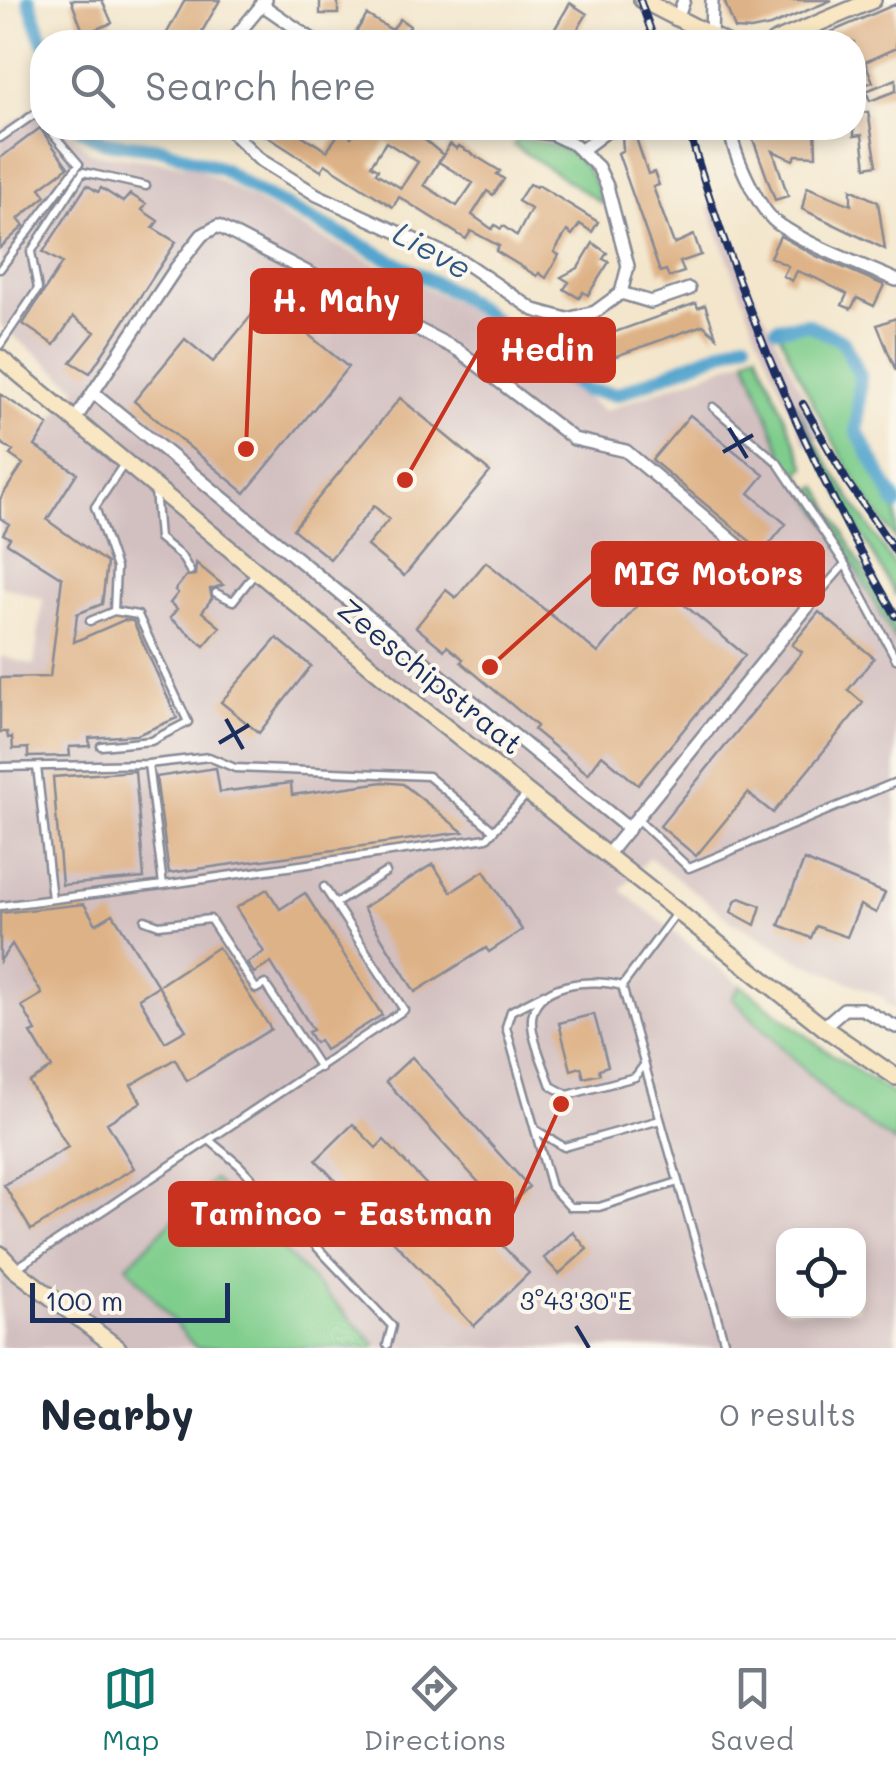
<!DOCTYPE html>
<meta charset="utf-8">
<style>
body{margin:0;font-family:Mali,sans-serif;background:#f2f2f3;color:#1f2937}
.controls{position:absolute;right:30px;bottom:30px;display:grid;overflow:hidden;border-radius:20px;box-shadow:0 5px 15px #0003}
.controls button{width:90px;height:90px;display:grid;place-items:center;padding:0;border:0;border-bottom:2px solid #e0e1e3;background:#fff;color:#1f2937;font:50px sans-serif}
.scale{position:absolute;left:30px;bottom:25px;width:200px;box-sizing:border-box;padding-left:10px;border:5px solid #1b2f5e;border-top:0;font-size:28px;line-height:35px;white-space:nowrap;color:#1b2f5e;-webkit-text-stroke:8px #fbf7ec;paint-order:stroke}
.list{margin:0;padding:0;list-style:none}
h2{display:flex;justify-content:space-between;align-items:center;height:130px;margin:0;padding:0 40px;font-size:42px}
h2 small{font-size:32px;font-weight:400;color:#747a83}
.icon{flex:none;width:55px;height:55px;fill:none;stroke:currentColor;stroke-width:2;stroke-linecap:round;stroke-linejoin:round}
.map{position:relative;flex:none;width:896px;height:1348px;overflow:hidden}
.search{position:absolute;background:#fff;box-shadow:0 5px 15px #0003;left:30px;right:30px;top:30px;height:110px;display:flex;align-items:center;gap:25px;box-sizing:border-box;padding:0 35px;border-radius:40px;color:#747a83;font-size:38px}
.sheet{height:290px;background:#fff}
nav{display:flex;justify-content:space-around;align-items:center;box-sizing:border-box;height:140px;border-top:2px solid #e0e1e3;background:#fff;font-size:28px;color:#747a83}
nav a{display:grid;justify-items:center;gap:5px}
nav .on{color:#0f766e}
.map>svg:first-child{display:block}
</style>
<div class="map">
<svg width="896" height="1348" viewBox="0 0 896 1348">
<rect width="100%" height="100%" fill="#fbf7ec"/>
<filter id="ink" filterUnits="userSpaceOnUse"><feTurbulence type="fractalNoise" baseFrequency=".01" numOctaves="2"/><feDisplacementMap in="SourceGraphic" scale="20" xChannelSelector="R" yChannelSelector="G"/><feConvolveMatrix kernelMatrix="1 2 1 2 8 2 1 2 1" color-interpolation-filters="sRGB"/></filter>
<filter id="wash" filterUnits="userSpaceOnUse"><feTurbulence type="fractalNoise" baseFrequency=".0048" numOctaves="4" result="noise"/><feDisplacementMap in="SourceGraphic" scale="40" xChannelSelector="R" yChannelSelector="G"/><feGaussianBlur stdDeviation="2.25" result="paint"/><feColorMatrix in="noise" values="0 0 0 0 0 0 0 0 0 0 0 0 0 0 0 0 0 1.4 0 .05"/><feComposite in="paint" operator="in"/></filter>
<g filter="url(#wash)">
<rect width="100%" height="100%" fill="#f3e6cc"/>
<!-- industrial -->
<path fill="#d2bfc0" fill-rule="evenodd" d="M 42,102 L 42,128 L 64,128 L 91,153 L 194,166 L 306,230 L 457,303 L 604,411 L 747,358 L 783,456 L 846,551 L 896,642 L 896,1010 L 884,1003 L 885,998 L 799,960 L 732,921 L 649,857 L 621,890 L 741,985 L 733,999 L 820,1085 L 896,1143 L 896,1348 L 0,1348 L 0,656 L 34,665 L 43,599 L 0,585 L 0,499 L 48,425 L 78,388 L 0,325 L 0,132 ZM 784,1236 L 858,1236 L 858,1310 L 784,1310 Z
M 717,202 L 741,268 L 824,436 L 815,440 L 806,425 L 813,442 L 805,445 L 754,326 L 708,206 Z"/>
<!-- green -->
<path fill="#7fcd8c" stroke="#4d7e75" stroke-width="2.5" d="M 518,138 C 568,145 587,155 603,204 L 513,145 Z
M 790,324 L 807,324 L 843,341 L 860,376 L 857,431 L 896,504 L 896,540 C 847,475 811,401 777,328 Z
M 757,351 L 806,467 L 799,472 L 809,490 L 819,487 L 896,631 L 896,642 L 846,551 L 783,456 L 746,358 Z
M 795,402 L 823,456 L 896,568 L 896,596 L 819,456 Z
M 741,985 L 824,1049 L 896,1096 L 896,1143 L 842,1107 L 732,998 Z
M 213,1179 L 376,1345 L 373,1348 L 196,1348 L 127,1266 Z"/>
<g fill="none" stroke-linecap="round" stroke-linejoin="round">
<!-- canal -->
<path stroke="#54a5ce" stroke-width="14" d="M 29,0 L 43,42
M 79,128 L 105,142 L 164,149 L 222,169 L 254,190 L 455,293 L 512,332 L 552,367 L 584,390 L 618,394 L 746,341
M 777,328 L 807,324 L 843,341 L 860,376 L 857,431 L 896,504"/>
</g>
<g id="blocks">
<!-- building -->
<path fill="#deb287" fill-rule="evenodd" d="M 71,0 L 102,0 L 112,23 L 96,29 L 102,42 L 87,42 Z
M 185,0 L 220,0 L 196,42 L 185,42 L 177,38 L 174,42 L 162,42 Z
M 320,0 L 338,0 L 338,14 L 320,14 Z
M 724,0 L 832,0 L 770,26 L 751,30 L 735,29 Z
M 570,3 L 587,14 L 570,42 L 547,42 Z
M 896,4 L 896,48 L 865,62 L 873,82 L 864,85 L 854,60 L 854,42 L 808,42 Z
M 367,15 L 392,30 L 400,19 L 410,26 L 404,35 L 414,42 L 366,42 L 354,35 Z
M 896,79 L 896,91 L 870,101 L 866,91 Z
M 854,95 L 861,113 L 868,112 L 877,165 L 866,167 L 862,135 L 854,136 Z
M 40,128 L 68,167 L 40,188 L 46,196 L 18,219 L 24,226 L 0,248 L 0,158 Z
M 254,128 L 290,128 L 327,151 L 341,130 L 351,137 L 358,128 L 402,128 L 411,133 L 413,130 L 443,155 L 424,185 L 457,206 L 473,183 L 439,162 L 450,144 L 457,149 L 459,146 L 500,171 L 497,174 L 504,179 L 493,195 L 487,191 L 472,215 L 492,229 L 495,225 L 501,229 L 503,226 L 517,236 L 531,209 L 518,201 L 529,184 L 536,187 L 538,185 L 598,222 L 592,232 L 580,224 L 572,235 L 567,231 L 554,252 L 559,255 L 546,278 L 539,273 L 537,276 L 496,251 L 499,246 L 471,231 L 466,239 L 399,197 L 393,207 L 325,164 L 321,171 ZM 386,142 L 418,162 L 401,188 L 376,173 L 378,169 L 371,165 Z
M 749,128 L 815,128 L 816,156 L 796,155 L 793,160 L 773,151 L 788,196 L 775,200 Z
M 634,132 L 648,174 L 654,172 L 659,185 L 653,187 L 674,244 L 694,235 L 701,255 L 680,262 L 684,272 L 669,277 L 666,270 L 660,272 L 618,153 L 623,150 L 622,136 Z
M 87,185 L 98,192 L 101,188 L 123,202 L 130,194 L 146,204 L 142,210 L 158,221 L 153,228 L 176,242 L 90,373 L 71,362 L 95,332 L 73,317 L 54,345 L 23,324 L 62,263 L 43,252 Z
M 807,187 L 851,205 L 851,189 L 878,202 L 885,249 L 802,209 Z
M 780,236 L 816,256 L 884,285 L 874,306 L 857,298 L 851,309 L 842,305 L 847,294 L 815,278 L 797,271 L 792,281 L 783,276 L 788,266 L 770,257 Z
M 593,243 L 607,253 L 603,259 L 609,262 L 588,295 L 583,292 L 579,298 L 564,289 L 569,282 L 561,277 L 578,268 Z
M 265,299 L 348,367 L 245,493 L 134,401 L 185,339 L 213,362 Z
M 696,303 L 698,308 L 705,305 L 716,336 L 703,325 L 594,364 L 587,342 Z
M 896,318 L 896,371 L 877,325 Z
M 0,394 L 48,425 L 35,446 L 77,473 L 47,520 L 107,563 L 102,604 L 77,614 L 74,642 L 124,620 L 133,621 L 177,718 L 137,735 L 89,738 L 90,746 L 69,747 L 70,756 L 28,757 L 28,748 L 13,749 L 12,737 L 8,738 L 7,732 L 0,732 L 0,678 L 50,677 L 62,578 L 7,543 L 10,538 L 3,534 L 9,524 L 0,518 L 0,499 L 23,464 L 10,455 L 13,451 L 0,442 Z
M 400,398 L 490,472 L 404,576 L 367,546 L 389,519 L 374,506 L 330,559 L 293,529 Z
M 690,415 L 764,475 L 749,493 L 786,524 L 763,552 L 652,460 Z
M 486,562 L 598,653 L 666,570 L 675,577 L 665,589 L 745,655 L 638,785 L 602,755 L 588,774 L 534,730 L 537,726 L 461,662 L 463,659 L 447,646 L 444,650 L 416,627 L 446,590 L 456,598 Z
M 196,563 L 223,585 L 210,589 L 212,598 L 202,612 L 220,627 L 204,646 L 170,618 L 177,609 L 170,603 L 178,593 L 175,590 L 186,576 L 195,575 Z
M 819,612 L 874,658 L 848,690 L 863,703 L 773,813 L 748,793 L 696,856 L 660,826 L 802,652 L 792,645 Z
M 277,638 L 311,666 L 259,733 L 221,702 Z
M 216,768 L 220,792 L 291,783 L 292,795 L 383,782 L 403,784 L 463,832 L 169,873 L 156,777 Z
M 135,771 L 144,878 L 62,885 L 53,777 Z
M 804,860 L 885,893 L 876,913 L 860,905 L 847,937 L 816,926 L 811,938 L 779,925 Z
M 433,864 L 451,892 L 484,871 L 522,930 L 489,952 L 486,948 L 415,992 L 363,908 Z
M 267,889 L 280,909 L 305,893 L 382,1015 L 325,1050 L 319,1040 L 315,1043 L 308,1032 L 313,1030 L 271,963 L 254,973 L 247,963 L 264,952 L 236,908 Z
M 740,898 L 761,906 L 755,925 L 731,912 L 736,900 Z
M 84,904 L 96,924 L 113,914 L 158,986 L 218,947 L 271,1029 L 187,1081 L 175,1059 L 131,1085 L 141,1102 L 107,1123 L 134,1168 L 31,1230 L 4,1185 L 68,1147 L 29,1082 L 52,1068 L 31,1033 L 36,1031 L 22,1006 L 42,994 L 12,944 L 0,961 L 0,913 ZM 158,986 L 186,1030 L 165,1042 L 139,998 Z
M 594,1014 L 608,1066 L 599,1069 L 600,1074 L 584,1078 L 581,1067 L 571,1070 L 559,1023 Z
M 412,1057 L 529,1187 L 504,1210 L 386,1081 Z
M 353,1124 L 376,1148 L 384,1140 L 482,1243 L 491,1234 L 529,1273 L 474,1326 L 316,1160 Z
M 573,1232 L 587,1249 L 559,1274 L 544,1258 Z"/>
</g>
</g>
<g filter="url(#ink)">
<use href="#blocks" fill-opacity="0" stroke="#878a95" stroke-width="2.5"/>
<g fill="none" stroke-linecap="round" stroke-linejoin="round">
<defs>
<path id="lane" d="M 0,138 L 36,113 L 42,121
M 0,269 L 79,164 L 48,128
M 0,345 L 38,289 L 31,252 L 83,172 L 146,186
M 713,407 L 777,462 L 845,564 L 810,604
M 155,490 L 159,538 L 181,556 L 190,571
M 845,564 L 896,659
M 216,593 L 233,601 L 256,572
M 90,621 L 114,611
M 101,746 L 151,741 L 188,722 L 138,615 L 114,611 L 116,568 L 95,507 L 124,464
M 0,767 L 148,764
M 37,767 L 52,899
M 637,819 L 689,868 L 896,782
M 494,831 L 428,776 L 235,768 L 209,757 L 148,764 L 163,885 L 487,838 L 528,793
M 335,904 L 386,872
M 0,906 L 163,885
M 677,912 L 622,986 L 726,1348
M 145,920 L 159,925 L 210,919 L 256,989 L 265,984 L 320,1068
M 622,986 C 594,978 529,981 532,1024 C 533,1043 545,1067 551,1086 L 568,1095 L 635,1077 L 644,1065
M 544,994 L 511,1011 L 506,1027 L 551,1187 L 570,1207 L 599,1207 L 678,1182
M 536,1130 L 564,1147 L 660,1120
M 209,1140 L 239,1165 L 392,1326 L 387,1345
M 15,1269 L 404,1010 L 324,887"/>
<path id="street" d="M 261,4 L 316,42
M 677,19 L 684,0
M 711,37 L 712,0
M 231,42 L 266,0
M 228,128 L 259,159 L 317,195 L 465,263 L 534,310 L 567,319 L 595,312 L 621,293 L 628,266 L 607,186 L 598,167 L 573,144 L 552,134 L 505,128
M 730,128 C 732,151 758,209 777,223 C 812,248 858,263 896,280
M 583,149 L 611,128
M 621,293 L 651,302 L 689,289
M 94,393 L 629,829
M 74,421 L 176,268 L 202,235 L 218,226 L 458,350 L 574,439 L 626,451 L 809,605 L 607,855
M 823,1027 L 844,1009 L 862,1009 L 896,1027"/>
<path id="secondary" d="M 642,0 L 724,42
M 774,42 L 873,0
M 0,358 L 414,702 L 823,1027 L 896,1077
M 0,1254 L 14,1269 L 118,1348"/>
</defs>
<!-- lane casing -->
<use href="#lane" stroke="#878a95" stroke-width="11"/>
<!-- street casing -->
<use href="#street" stroke="#878a95" stroke-width="16"/>
<!-- secondary casing -->
<use href="#secondary" stroke="#878a95" stroke-width="20"/>
<!-- lane -->
<use href="#lane" stroke="#fff" stroke-width="6"/>
<!-- street -->
<use href="#street" stroke="#fff" stroke-width="11"/>
<!-- secondary -->
<use href="#secondary" stroke="#f9e7c3" stroke-width="15"/>
<defs>
<path id="rail" d="M 640,0 L 655,42
M 688,128 C 738,298 808,463 896,616
M 803,404 L 848,483 L 896,552"/>
</defs>
<!-- rail casing -->
<use href="#rail" stroke="#1b2f5e" stroke-width="8"/>
<!-- rail -->
<use href="#rail" stroke="#fbf7ec" stroke-width="4" stroke-dasharray="11" stroke-linecap="butt"/>
</g>
</g>
<!-- ticks -->
<path fill="none" stroke="#1b2f5e" stroke-width="4" d="M 729,428 L 747,458M 723,452 L 753,435M 226,719 L 243,749M 219,743 L 249,725M 576,1326 L 589,1348"/>
<g text-anchor="middle" stroke-width="8" stroke-linejoin="round" paint-order="stroke">
<!-- street labels -->
<g font-size="30" fill="#1b2f5e" stroke="#fbf7ec">
<text transform="translate(430 677) rotate(39)" y="10">Zeeschipstraat</text>
</g>
<!-- water labels -->
<g font-size="32" font-style="italic" fill="#2f5885" stroke="#fbf7ec">
<text transform="translate(432 251) rotate(29)" y="11">Lieve</text>
</g>
</g>
<g font-size="25" text-anchor="middle" fill="#1b2f5e" stroke="#fbf7ec" stroke-width="8" stroke-linejoin="round" paint-order="stroke">
<text x="576" y="1310">3°43'30"E</text>
</g>
<!-- callouts -->
<path fill="none" stroke="#c8321e" stroke-width="4" d="M246 449L252 301M405 480L479 350M490 667L593 574M561 1104L512 1214"/>
<g fill="#c8321e" stroke="#fbf7ec" stroke-width="4">
<circle cx="246" cy="449" r="10"/>
<circle cx="405" cy="480" r="10"/>
<circle cx="490" cy="667" r="10"/>
<circle cx="561" cy="1104" r="10"/>
</g>
<g fill="#c8321e" stroke="#c8321e" stroke-width="4">
<rect x="252" y="270" width="169" height="62" rx="10"/>
<rect x="479" y="319" width="135" height="62" rx="10"/>
<rect x="593" y="543" width="230" height="62" rx="10"/>
<rect x="170" y="1183" width="342" height="62" rx="10"/>
</g>
<g font-size="32" text-anchor="middle" font-weight="bold" fill="#fff">
<text x="336" y="312">H. Mahy</text>
<text x="547" y="361">Hedin</text>
<text x="708" y="585">MIG Motors</text>
<text x="341" y="1225">Taminco - Eastman</text>
</g>
</svg>
<div class="controls">
<button><svg class="icon" aria-label="locate" viewBox="0 0 24 24"><circle cx="12" cy="12" r="6"/><path d="M12 2v4M12 18v4M2 12h4M18 12h4"/></svg></button>
</div>
<div class="scale">100 m</div>
<div class="search"><svg class="icon" aria-label="search" viewBox="0 0 24 24"><circle cx="10" cy="10" r="6"/><path d="M15 15l6 6"/></svg>Search here</div>
</div>
<section class="sheet">
<h2>Nearby<small>0 results</small></h2>
<ul class="list">
</ul>
</section>
<nav>
<a class="on"><svg class="icon" aria-label="map" viewBox="0 0 24 24"><path d="M3 6l6-2 6 2 6-2v14l-6 2-6-2-6 2zM9 4v14M15 6v14"/></svg>Map</a>
<a><svg class="icon" aria-label="directions" viewBox="0 0 24 24"><path d="M12 3l9 9-9 9-9-9zM9 14v-3h6M13 9l2 2-2 2"/></svg>Directions</a>
<a><svg class="icon" aria-label="saved" viewBox="0 0 24 24"><path d="M7 4h10v16l-5-4-5 4z"/></svg>Saved</a>
</nav>
